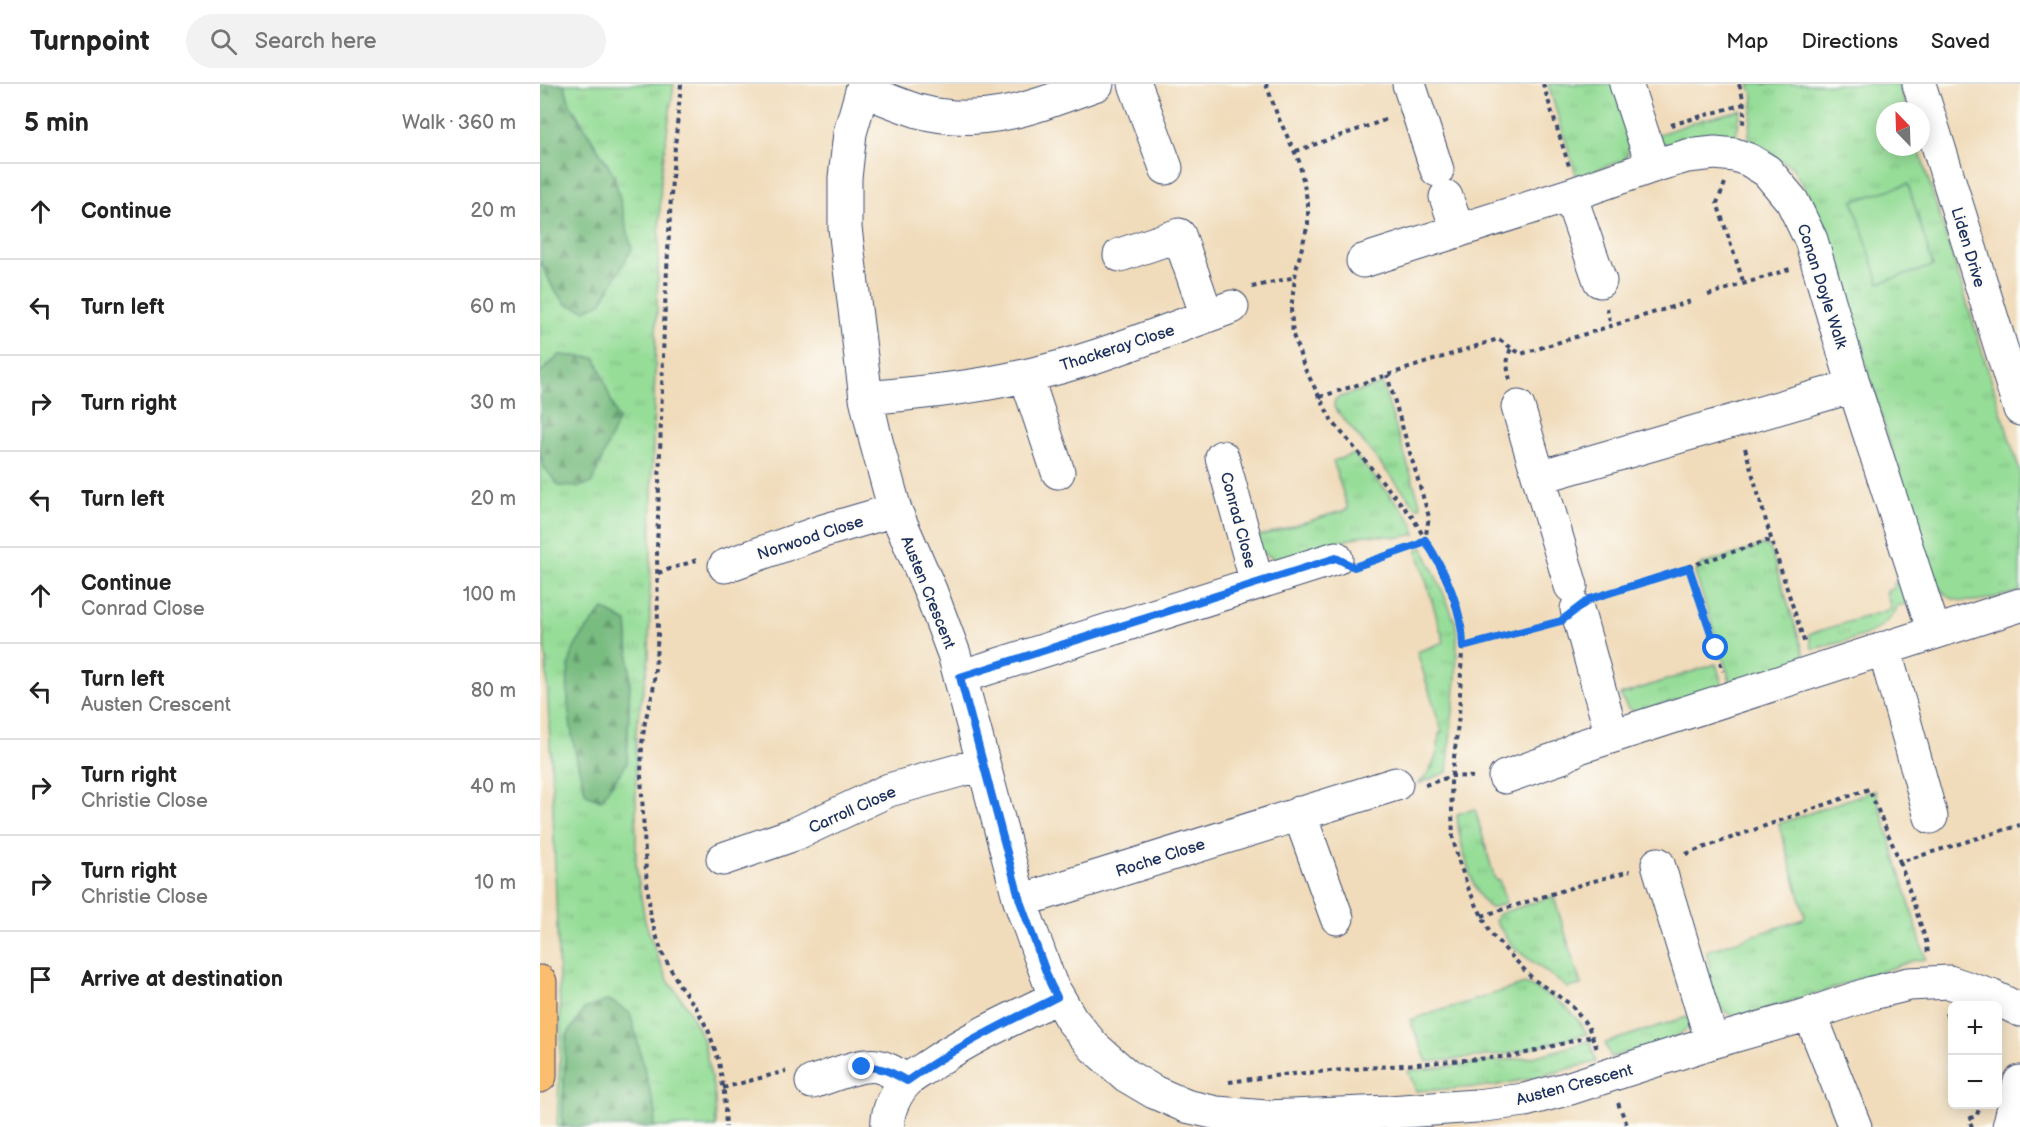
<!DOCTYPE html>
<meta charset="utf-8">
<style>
body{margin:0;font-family:"Balsamiq Sans",sans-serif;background:#f2f2f2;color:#222}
.controls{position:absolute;right:18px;bottom:18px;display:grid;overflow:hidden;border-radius:9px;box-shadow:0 3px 15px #0003}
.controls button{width:54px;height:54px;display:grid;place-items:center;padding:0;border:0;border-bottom:2px solid #e0e0e0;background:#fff;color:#222;font:30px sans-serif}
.compass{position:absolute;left:1336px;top:18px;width:54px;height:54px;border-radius:50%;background:#fff;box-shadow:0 3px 15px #0003;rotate:337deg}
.stop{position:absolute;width:18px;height:18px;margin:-14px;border:4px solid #1a73e8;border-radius:50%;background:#fff}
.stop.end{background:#1a73e8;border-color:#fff;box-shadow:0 2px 6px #0008}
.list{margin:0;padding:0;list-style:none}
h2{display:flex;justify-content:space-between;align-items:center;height:78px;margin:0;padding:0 24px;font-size:26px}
h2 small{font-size:20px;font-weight:400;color:#767676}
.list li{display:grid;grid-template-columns:39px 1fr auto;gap:18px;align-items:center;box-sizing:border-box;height:96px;padding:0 24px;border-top:2px solid #e0e0e0}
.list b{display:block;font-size:22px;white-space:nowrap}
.list p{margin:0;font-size:20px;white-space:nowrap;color:#767676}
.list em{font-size:20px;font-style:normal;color:#767676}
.icon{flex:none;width:33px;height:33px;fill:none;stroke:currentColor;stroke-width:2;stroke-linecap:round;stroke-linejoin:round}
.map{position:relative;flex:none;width:1480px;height:1043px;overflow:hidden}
header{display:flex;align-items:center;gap:36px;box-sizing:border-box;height:84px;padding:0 30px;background:#fff;border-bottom:2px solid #e0e0e0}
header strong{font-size:28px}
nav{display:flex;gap:33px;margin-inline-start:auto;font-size:21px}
.search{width:420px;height:54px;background:#f2f2f2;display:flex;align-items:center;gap:15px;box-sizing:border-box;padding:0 21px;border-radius:33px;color:#767676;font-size:22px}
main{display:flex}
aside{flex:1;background:#fff}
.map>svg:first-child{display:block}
</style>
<header>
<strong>Turnpoint</strong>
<div class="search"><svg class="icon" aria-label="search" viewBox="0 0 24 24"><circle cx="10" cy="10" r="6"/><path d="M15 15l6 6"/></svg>Search here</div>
<nav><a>Map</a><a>Directions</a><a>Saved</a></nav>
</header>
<main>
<aside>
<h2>5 min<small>Walk · 360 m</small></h2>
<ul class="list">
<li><svg class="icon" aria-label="ahead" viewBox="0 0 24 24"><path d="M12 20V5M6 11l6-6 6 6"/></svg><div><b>Continue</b></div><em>20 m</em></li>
<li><svg class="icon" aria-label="left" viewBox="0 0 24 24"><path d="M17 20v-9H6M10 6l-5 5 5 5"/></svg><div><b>Turn left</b></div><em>60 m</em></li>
<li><svg class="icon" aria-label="right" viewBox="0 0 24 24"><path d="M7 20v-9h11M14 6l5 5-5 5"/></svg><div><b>Turn right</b></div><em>30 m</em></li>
<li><svg class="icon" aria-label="left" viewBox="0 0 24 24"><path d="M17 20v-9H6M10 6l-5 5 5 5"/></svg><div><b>Turn left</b></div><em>20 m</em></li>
<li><svg class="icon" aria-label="ahead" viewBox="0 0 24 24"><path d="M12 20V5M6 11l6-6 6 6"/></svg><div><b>Continue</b><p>Conrad Close</p></div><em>100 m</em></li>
<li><svg class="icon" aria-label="left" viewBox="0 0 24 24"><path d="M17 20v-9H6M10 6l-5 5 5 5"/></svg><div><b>Turn left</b><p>Austen Crescent</p></div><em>80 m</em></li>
<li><svg class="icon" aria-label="right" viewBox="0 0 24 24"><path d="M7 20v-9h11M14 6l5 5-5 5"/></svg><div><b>Turn right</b><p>Christie Close</p></div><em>40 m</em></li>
<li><svg class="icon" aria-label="right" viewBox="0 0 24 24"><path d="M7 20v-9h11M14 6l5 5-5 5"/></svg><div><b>Turn right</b><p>Christie Close</p></div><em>10 m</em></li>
<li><svg class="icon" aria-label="arrive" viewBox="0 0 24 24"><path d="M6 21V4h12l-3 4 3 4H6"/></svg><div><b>Arrive at destination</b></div></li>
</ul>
</aside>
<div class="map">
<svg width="1480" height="1043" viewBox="0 0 1480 1043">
<defs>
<pattern id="grass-tufts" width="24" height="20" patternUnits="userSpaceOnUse" patternTransform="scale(1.5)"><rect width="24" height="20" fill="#96dd98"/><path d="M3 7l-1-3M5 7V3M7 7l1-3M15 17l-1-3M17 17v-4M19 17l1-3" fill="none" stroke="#81be85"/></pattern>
<pattern id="forest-firs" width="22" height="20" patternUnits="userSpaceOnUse" patternTransform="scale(1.5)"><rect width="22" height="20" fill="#78bc80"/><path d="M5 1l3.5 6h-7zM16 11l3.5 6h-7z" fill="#62996c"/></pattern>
</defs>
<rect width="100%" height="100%" fill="#fdfcf7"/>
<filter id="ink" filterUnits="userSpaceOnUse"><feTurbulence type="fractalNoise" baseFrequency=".0167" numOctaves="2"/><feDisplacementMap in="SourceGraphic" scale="12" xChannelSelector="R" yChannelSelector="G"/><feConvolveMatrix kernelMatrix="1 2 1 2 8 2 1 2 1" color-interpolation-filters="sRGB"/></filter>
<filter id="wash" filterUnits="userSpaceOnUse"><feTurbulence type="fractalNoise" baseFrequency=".008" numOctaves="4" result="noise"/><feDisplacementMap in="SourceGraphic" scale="24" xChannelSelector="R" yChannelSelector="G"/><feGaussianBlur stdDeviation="1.35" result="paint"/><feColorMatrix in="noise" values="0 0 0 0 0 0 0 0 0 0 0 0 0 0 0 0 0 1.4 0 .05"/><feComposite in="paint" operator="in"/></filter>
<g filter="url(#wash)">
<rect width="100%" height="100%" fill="#f0dbba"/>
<!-- grass -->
<path fill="url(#grass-tufts)" stroke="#58867b" stroke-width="1.5" fill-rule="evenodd" d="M 24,0 L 134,0 L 121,91 L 113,349 L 109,573 L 96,646 L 96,782 L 105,837 L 117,872 L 129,898 L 146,921 L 163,955 L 175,1012 L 176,1043 L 114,1043 L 116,1030 L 90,929 L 26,953 L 22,1043 L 17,1043 L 21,954 L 12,700 L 6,578 L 0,504 L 0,368 L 4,383 L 20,271 L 0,289 L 0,176 L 13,204 L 74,91 L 30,20 ZM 87,538 L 90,592 L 87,679 Z
M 1008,0 L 1074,0 L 1089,60 L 1088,69 L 1084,76 L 1037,93 Z
M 1209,0 L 1359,0 L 1367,27 L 1345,27 L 1345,63 L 1378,63 L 1480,388 L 1480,507 C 1460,512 1424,525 1406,511 C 1398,504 1392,492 1387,483 L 1307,218 L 1274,119 L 1252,83 L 1208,58 L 1214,13 Z
M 1201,26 L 1195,57 L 1127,61 L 1122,58 L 1116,51 L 1161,36 Z
M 842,300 L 881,422 L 877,424 L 794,323 L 794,318 L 797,314 Z
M 814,370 L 865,428 L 872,438 L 876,450 L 861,453 L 824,451 L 739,476 L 724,470 L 711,455 L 808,425 L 793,377 Z
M 1224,461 L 1230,464 L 1266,576 L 1191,599 L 1155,489 L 1159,482 L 1164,480 Z
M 883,464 L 906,515 L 915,538 L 917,553 L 916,595 L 907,688 L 878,700 C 893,687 899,670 899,650 L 902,648 L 877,568 L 904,558 L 877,466 Z
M 1363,496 L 1366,512 L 1365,521 L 1358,521 C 1345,553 1304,557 1274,565 L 1272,564 L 1269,550 L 1351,525 L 1346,507 L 1354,504 L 1353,500 Z
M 1176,580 L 1183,603 L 1095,628 L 1087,623 L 1080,611 Z
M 1335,706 L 1386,875 L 1372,877 L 1282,908 L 1198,933 C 1174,929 1172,905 1167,886 L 1170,884 L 1166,867 L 1264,835 L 1265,832 L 1239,740 Z
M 935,725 L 955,796 L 959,796 L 966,819 L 951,824 C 932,815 918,750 917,730 Z
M 1011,813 L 1014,813 L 1041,901 L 1028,904 L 974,864 L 955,837 L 958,830 Z
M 985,900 C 1012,912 1033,923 1047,950 L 968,970 L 887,978 L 870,936 Z
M 1147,933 L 1151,939 C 1142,958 1091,967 1071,973 L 1065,959 Z
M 1050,957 L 1056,978 L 997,993 L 953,1002 L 876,1007 L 868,987 L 993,973 Z"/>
<!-- forest -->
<path fill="url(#forest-firs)" stroke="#4a766f" stroke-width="1.5" d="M 0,0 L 24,0 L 30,20 L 74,91 L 92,165 L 61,219 L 45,226 L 26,220 L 13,204 L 0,176 Z
M 20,271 L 56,274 L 78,336 L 52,399 L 39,403 L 19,402 L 4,383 L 0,368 L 0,289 Z
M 63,525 L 87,538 L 90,592 L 87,679 L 61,716 L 46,710 C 35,673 19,603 33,567 C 37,555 55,536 63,525 Z
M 69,916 L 90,929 L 116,1030 L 114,1043 L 22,1043 L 26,953 L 44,925 Z"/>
<!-- pitch -->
<path fill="#96dd98" stroke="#58867b" stroke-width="1.5" d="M 1368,100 L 1393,182 L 1339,199 L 1313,117 Z"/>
</g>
<g filter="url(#ink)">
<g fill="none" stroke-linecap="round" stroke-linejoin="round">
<defs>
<path id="minor" d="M 324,0 L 310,49 L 305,94 L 305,144 L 326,314 L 336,357 L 355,426 L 390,506 L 414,570 L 480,817 L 510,899 L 531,935 L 554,963 L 587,992 L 614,1008 L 646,1022 L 677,1029 L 726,1033 L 849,1028 L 936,1022 L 985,1016 L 1030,1004 L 1172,958 L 1270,930 L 1332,909 L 1369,900 L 1409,898 L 1451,912 L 1480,926
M 595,0 L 626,84
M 869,0 L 897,86
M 1086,0 L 1113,82
M 1379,0 L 1480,325
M 322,6 C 341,13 359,21 378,27 C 444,45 496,22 557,0
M 1030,111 L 1060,197
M 906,113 L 918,147
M 580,171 L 639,151 L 667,232
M 823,177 L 1030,111 L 1113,82 L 1147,72 L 1175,69 L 1195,71 L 1209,76 L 1227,87 L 1252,117 L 1271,156 L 1314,302 L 1394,548
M 486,292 L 518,388
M 326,314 C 379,309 432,304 484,292 C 555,277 623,247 692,223
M 978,323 L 1031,502
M 682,373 L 717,499
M 999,393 L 1314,302
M 185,482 L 283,447 L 355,426
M 1037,525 L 1072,652
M 1344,564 L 1391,733
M 420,593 L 796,474
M 965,693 L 1022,673 L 1039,663 L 1480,521
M 759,729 L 797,834
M 183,775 L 255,750 L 349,706 L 442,680
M 1118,780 L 1172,958
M 480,817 L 856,700
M 1270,930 L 1315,1043
M 272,998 C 290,993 319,979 337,982 C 348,984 357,991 367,997
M 348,1043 C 346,1028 356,1008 367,997 C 373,991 383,986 390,981 C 429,954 474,934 517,913
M 1469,1043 L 1480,998"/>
<path id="major" d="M 0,898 L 0,992"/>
</defs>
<!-- minor casing -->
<use href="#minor" stroke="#3b496c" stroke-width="35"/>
<!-- major casing -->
<use href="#major" stroke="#3b496c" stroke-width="35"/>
<!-- path -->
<path stroke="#3b496c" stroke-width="4" stroke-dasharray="4.5 4.5" stroke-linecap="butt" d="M 141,0 L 132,94 L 124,241 L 117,465 L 118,550 L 113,608 L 105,637 L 102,660 L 101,691 L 106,789 L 111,835 L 122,869 L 140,902 L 157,925 L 169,948 L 179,978 L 184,1008 L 186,1043
M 726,0 L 738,33 L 759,77 L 768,120 L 768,140 L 756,186 L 751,225 L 753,251 L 765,285 L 792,337 L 873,434 L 893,469 L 906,497 L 923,545 L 919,631 L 911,699 L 913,755 L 919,778 L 929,806 L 951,850 L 993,895 L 1030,920 L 1048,942 L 1057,965
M 1003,0 L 1029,82
M 1199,0 C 1204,15 1206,27 1202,43
M 1131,41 L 1204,20
M 756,67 L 848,35
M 1185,99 L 1177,119 L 1204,200
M 712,203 L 755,193
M 1168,211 L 1250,185
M 1067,224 L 1071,242
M 970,296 C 967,284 966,276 971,264
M 780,313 L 958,255 L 981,270 L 1151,217
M 1205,364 L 1232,458 L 1265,560
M 824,479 L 878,461 L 885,456 L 889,433 L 847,291
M 1149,484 L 1183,587
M 118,489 L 157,476
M 1063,511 L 1226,457 L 1232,458
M 923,563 L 1012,539
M 885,701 L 912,692 L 936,693
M 1146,770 L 1329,705 L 1360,778 L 1480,741
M 1360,778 L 1387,860 L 1388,871
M 942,832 L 1043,800 L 1090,787
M 1406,929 L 1412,945
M 689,998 L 741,991 L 974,972 L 1052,952
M 183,1004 L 246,987
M 1078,1019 L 1088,1043
M 1432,1043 L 1429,1035 L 1437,1031 L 1440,1020"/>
<!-- minor -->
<use href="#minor" stroke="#fff" stroke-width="33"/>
<!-- major -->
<use href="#major" stroke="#fbbe6e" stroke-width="33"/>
</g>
</g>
<g fill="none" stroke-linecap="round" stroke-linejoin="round" filter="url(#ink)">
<!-- route -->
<path stroke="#1a73e8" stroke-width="8" d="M 322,983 C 341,982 351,988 367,997 C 414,964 465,939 517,913 L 510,899 L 480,817 L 420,593 L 796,474 L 814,483 L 878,461 L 885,456 C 905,486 923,527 923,563 L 1021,537 L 1050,515 L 1149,484 L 1176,564"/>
</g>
<g text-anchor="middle" stroke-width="4.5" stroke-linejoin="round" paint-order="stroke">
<!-- street labels -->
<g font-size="16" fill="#1b2f5e" stroke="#fdfcf7">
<text transform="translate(1429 163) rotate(73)" y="6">Liden Drive</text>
<text transform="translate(1283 202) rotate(72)" y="6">Conan Doyle Walk</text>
<text transform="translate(577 263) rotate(-18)" y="6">Thackeray Close</text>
<text transform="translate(699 436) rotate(75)" y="6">Conrad Close</text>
<text transform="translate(270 453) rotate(-18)" y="6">Norwood Close</text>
<text transform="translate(389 508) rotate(68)" y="6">Austen Crescent</text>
<text transform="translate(312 725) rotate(-24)" y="6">Carroll Close</text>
<text transform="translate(620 773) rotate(-18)" y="6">Roche Close</text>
<text transform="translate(1034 1000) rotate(-15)" y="6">Austen Crescent</text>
</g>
</g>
</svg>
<div class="controls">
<button>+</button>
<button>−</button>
</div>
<svg class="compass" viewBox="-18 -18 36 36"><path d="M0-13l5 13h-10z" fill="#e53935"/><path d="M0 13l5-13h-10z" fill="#767676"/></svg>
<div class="stop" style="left:1176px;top:564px"></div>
<div class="stop end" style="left:322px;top:983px"></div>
</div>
</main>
